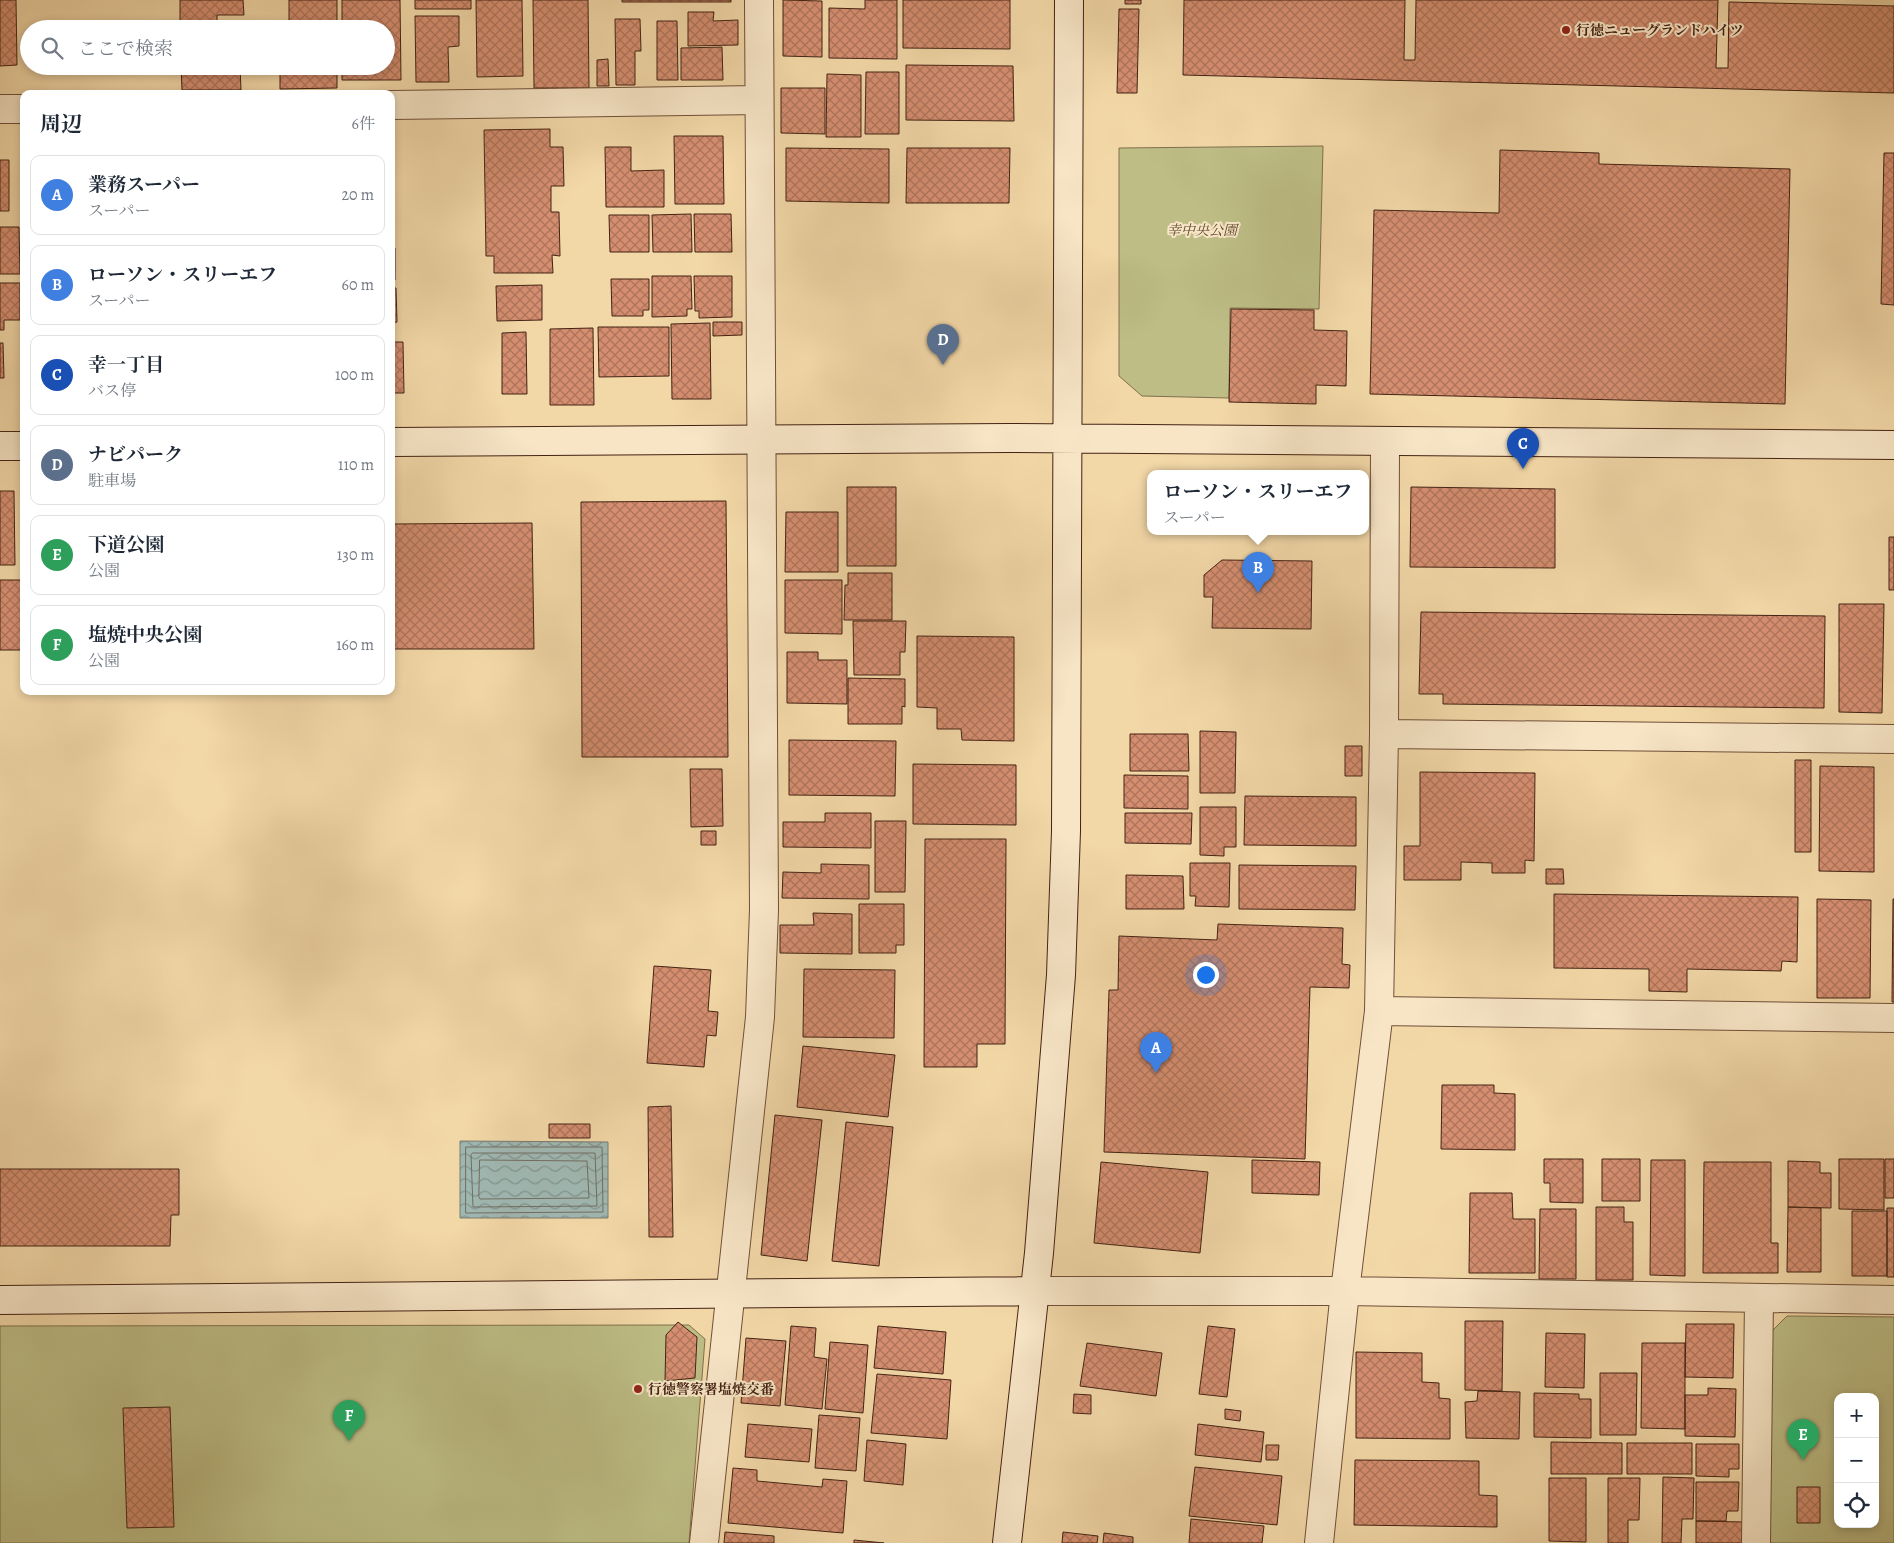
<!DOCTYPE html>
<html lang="ja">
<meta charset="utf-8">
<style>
body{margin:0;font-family:Alegreya,"Noto Serif JP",serif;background:#f2f2f3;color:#1f2937}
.controls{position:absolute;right:15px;bottom:15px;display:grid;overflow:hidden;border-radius:10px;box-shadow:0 2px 8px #0003}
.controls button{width:45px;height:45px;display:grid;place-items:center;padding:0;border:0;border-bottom:1px solid #e0e1e3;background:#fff;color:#1f2937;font:25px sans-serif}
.you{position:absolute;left:1205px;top:974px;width:18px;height:18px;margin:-12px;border:4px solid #fff;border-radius:50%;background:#1a73e8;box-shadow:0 0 0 8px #1a73e833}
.badge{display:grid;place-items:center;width:32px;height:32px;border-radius:50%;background:#8f2418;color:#fff;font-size:16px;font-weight:700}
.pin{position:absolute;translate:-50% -41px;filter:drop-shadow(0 1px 2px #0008)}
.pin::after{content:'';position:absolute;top:26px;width:18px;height:15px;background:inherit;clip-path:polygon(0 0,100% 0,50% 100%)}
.popup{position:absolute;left:1147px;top:470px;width:222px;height:65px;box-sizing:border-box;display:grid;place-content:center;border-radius:10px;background:#fff;filter:drop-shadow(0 1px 4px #0005);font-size:16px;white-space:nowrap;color:#747a83}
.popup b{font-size:19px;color:#1f2937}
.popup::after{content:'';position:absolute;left:50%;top:100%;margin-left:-10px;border:10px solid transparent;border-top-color:#fff}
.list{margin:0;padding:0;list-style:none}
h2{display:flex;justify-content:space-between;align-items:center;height:65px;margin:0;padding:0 20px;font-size:21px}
h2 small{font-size:16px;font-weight:400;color:#747a83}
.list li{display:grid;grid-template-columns:32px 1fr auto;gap:15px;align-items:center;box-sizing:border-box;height:80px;margin:0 10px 10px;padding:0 10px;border:1px solid #e0e1e3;border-radius:10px}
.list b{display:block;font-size:19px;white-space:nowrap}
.list p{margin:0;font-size:16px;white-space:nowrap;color:#747a83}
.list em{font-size:16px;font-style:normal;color:#747a83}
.icon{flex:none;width:28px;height:28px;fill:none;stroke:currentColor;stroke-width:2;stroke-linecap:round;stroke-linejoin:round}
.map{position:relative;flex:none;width:1894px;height:1543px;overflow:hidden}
.search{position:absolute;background:#fff;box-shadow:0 2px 8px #0003;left:20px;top:20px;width:375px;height:55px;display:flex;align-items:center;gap:12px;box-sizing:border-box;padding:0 18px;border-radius:28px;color:#747a83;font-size:19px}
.panel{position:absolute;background:#fff;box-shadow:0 2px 8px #0003;left:20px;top:90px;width:375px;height:605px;border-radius:10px}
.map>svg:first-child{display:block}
</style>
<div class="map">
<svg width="1894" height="1543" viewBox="0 0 1894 1543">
<defs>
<pattern id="water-waves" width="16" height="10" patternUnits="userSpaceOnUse" patternTransform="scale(1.25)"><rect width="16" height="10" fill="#9fb7b1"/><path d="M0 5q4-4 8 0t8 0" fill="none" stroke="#83948f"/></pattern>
<pattern id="building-cross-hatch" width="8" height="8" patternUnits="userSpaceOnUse" patternTransform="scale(1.25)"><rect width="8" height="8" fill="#d58e70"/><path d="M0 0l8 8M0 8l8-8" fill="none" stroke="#ae745b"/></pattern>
</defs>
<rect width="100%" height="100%" fill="#f2d7a7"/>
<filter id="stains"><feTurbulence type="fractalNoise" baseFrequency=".004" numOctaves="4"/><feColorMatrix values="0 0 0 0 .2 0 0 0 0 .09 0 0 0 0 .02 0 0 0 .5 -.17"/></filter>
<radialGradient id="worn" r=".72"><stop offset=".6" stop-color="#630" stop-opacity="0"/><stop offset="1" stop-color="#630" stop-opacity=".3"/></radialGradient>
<!-- park -->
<path fill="#bdbd85" stroke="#80704c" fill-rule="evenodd" d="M 1323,146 L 1319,309 L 1230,308 L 1229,398 L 1142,396 L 1119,376 L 1119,148 Z
M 1787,1316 L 1894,1317 L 1894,1543 L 1766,1543 L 1770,1333 ZM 1838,1397 L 1875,1397 L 1875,1524 L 1838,1524 Z
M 689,1325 L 705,1339 L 689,1543 L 0,1543 L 0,1326 Z"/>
<!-- water -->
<path fill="url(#water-waves)" stroke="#7b7c72" d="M 460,1141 L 608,1142 L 608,1218 L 460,1218 Z"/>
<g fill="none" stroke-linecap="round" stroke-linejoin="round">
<!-- shore -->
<path stroke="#726d62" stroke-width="1" d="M 466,1147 L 602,1147 L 603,1212 L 466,1213 Z
M 473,1153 L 595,1153 L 597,1206 L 473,1207 L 471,1155 Z
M 480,1160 L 587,1161 L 589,1198 L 480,1199 L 479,1197 Z"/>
</g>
<!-- building -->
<path fill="url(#building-cross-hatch)" stroke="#442313" d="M 0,0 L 16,0 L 17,65 L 0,66 Z
M 180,0 L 243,0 L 244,15 L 217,15 L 217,29 L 180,29 Z
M 289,0 L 337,0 L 337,29 L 289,29 Z
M 342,0 L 400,0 L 401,80 L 342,80 L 342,66 L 386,66 L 386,29 L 342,29 Z
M 415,0 L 471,0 L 471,9 L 415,9 Z
M 476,0 L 522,0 L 523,76 L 477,77 Z
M 533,0 L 588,0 L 589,88 L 534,88 Z
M 622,0 L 731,0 L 731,2 L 622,2 Z
M 783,0 L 822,1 L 822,57 L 783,56 Z
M 865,0 L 897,0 L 897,59 L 829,58 L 829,8 L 865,9 Z
M 903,0 L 1010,0 L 1010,49 L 903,48 Z
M 1125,0 L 1141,0 L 1141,4 L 1125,4 Z
M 1184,0 L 1405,0 L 1404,60 L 1415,60 L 1416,0 L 1718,0 L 1716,68 L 1728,68 L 1729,2 L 1894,6 L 1894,93 L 1183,75 Z
M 1119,9 L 1139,9 L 1137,93 L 1117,93 Z
M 688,12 L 714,12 L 713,21 L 738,20 L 738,45 L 688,46 Z
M 415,16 L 459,16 L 459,46 L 448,47 L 449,82 L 416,82 Z
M 615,19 L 640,19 L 641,51 L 635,51 L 635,85 L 616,85 Z
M 657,21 L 677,21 L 678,80 L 657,80 Z
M 722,47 L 723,80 L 681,80 L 681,48 Z
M 608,59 L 609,86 L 597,86 L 597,60 Z
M 906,65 L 1013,66 L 1014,121 L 906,120 Z
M 181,66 L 240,66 L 241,90 L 182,90 Z
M 280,66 L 337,66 L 337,88 L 280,89 Z
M 866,72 L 899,72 L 899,134 L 865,134 Z
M 827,74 L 861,75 L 861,137 L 826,137 Z
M 781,88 L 825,88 L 825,134 L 781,133 Z
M 550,129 L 550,147 L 563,147 L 564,186 L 551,186 L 551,212 L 559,212 L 560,256 L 552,255 L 553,273 L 494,273 L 494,256 L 486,256 L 484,130 Z
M 674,136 L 723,136 L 724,204 L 675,204 Z
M 605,147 L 631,147 L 631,171 L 664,170 L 664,207 L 606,207 Z
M 786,148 L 889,149 L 889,203 L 786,201 Z
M 907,148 L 1010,148 L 1009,203 L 906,203 Z
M 1500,150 L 1599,153 L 1599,164 L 1790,169 L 1785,404 L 1370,394 L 1374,210 L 1499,213 Z
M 1884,153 L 1894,153 L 1894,305 L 1881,304 Z
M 0,160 L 9,160 L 9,211 L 0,211 Z
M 691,214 L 692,252 L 653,252 L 652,215 Z
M 694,214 L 731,214 L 732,252 L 695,252 Z
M 609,215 L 649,215 L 649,252 L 610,252 Z
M 0,227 L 19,227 L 20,274 L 0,274 Z
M 391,248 L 395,248 L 395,280 L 391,280 Z
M 652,276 L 691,276 L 692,309 L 687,309 L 687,316 L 652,317 Z
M 694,276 L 732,276 L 732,317 L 699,318 L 699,311 L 695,311 Z
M 611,279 L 649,279 L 649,310 L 643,310 L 643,316 L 612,316 Z
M 0,283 L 20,283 L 20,320 L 4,320 L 4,330 L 0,330 Z
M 542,285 L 542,320 L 497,321 L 496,286 Z
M 391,288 L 396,288 L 397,322 L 391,323 Z
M 1231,309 L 1314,310 L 1314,330 L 1347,331 L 1346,386 L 1316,385 L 1316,404 L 1229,402 Z
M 713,322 L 742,322 L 742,335 L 713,336 Z
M 710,323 L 711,399 L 672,399 L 671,324 Z
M 598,327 L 669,327 L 669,376 L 599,377 Z
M 593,328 L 594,405 L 550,405 L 550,329 Z
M 526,332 L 527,394 L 502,394 L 502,333 Z
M 391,342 L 403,342 L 404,393 L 394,393 L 393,401 L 391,401 Z
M 0,343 L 3,343 L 4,378 L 0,378 Z
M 847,487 L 896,487 L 896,566 L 847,566 Z
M 1411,487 L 1555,489 L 1555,568 L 1410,567 Z
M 0,491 L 14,491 L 15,565 L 0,565 Z
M 726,501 L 728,757 L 582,757 L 581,502 Z
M 786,512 L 838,512 L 838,572 L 785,572 Z
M 532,523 L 534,649 L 391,649 L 391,524 Z
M 1889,537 L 1894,537 L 1894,590 L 1889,590 Z
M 1222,560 L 1312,561 L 1311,629 L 1212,628 L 1213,597 L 1204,597 L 1204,575 Z
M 848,573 L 892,573 L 892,620 L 844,620 L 845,585 L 848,585 Z
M 0,580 L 24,580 L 24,650 L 0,650 Z
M 785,580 L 842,580 L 842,634 L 785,633 Z
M 1839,604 L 1884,604 L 1882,713 L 1839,712 Z
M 1421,612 L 1825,616 L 1824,708 L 1443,704 L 1443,694 L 1419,694 Z
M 853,621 L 906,621 L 905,652 L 900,652 L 900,675 L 854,675 Z
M 917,636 L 1014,637 L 1014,741 L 962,740 L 961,729 L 937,729 L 937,708 L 917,707 Z
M 787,652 L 818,652 L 818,660 L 847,660 L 847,704 L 787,703 Z
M 848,678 L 905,679 L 905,707 L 902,706 L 902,724 L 848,724 Z
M 1200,731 L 1236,732 L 1235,793 L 1200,793 Z
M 1130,734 L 1188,734 L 1189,771 L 1130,771 Z
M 789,740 L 896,741 L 895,796 L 789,795 Z
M 1345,746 L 1362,746 L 1362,776 L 1345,776 Z
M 1795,760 L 1811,760 L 1811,852 L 1795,852 Z
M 913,764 L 1016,765 L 1016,825 L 913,824 Z
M 1820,766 L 1874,767 L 1874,872 L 1819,871 Z
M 690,769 L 722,769 L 723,826 L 691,827 Z
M 1420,772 L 1535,773 L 1534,861 L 1525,860 L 1525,873 L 1492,873 L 1492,863 L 1461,862 L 1461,880 L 1404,880 L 1404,846 L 1420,846 Z
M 1124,775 L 1188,776 L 1188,809 L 1124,808 Z
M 1245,796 L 1356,797 L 1356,846 L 1244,845 Z
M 1200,807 L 1236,807 L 1236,847 L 1224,847 L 1224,856 L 1200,855 Z
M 825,813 L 871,813 L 871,848 L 783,847 L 783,822 L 825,822 Z
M 1125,813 L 1192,813 L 1191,844 L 1125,843 Z
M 875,821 L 906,821 L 905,892 L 875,892 Z
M 701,831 L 716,831 L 716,845 L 701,845 Z
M 925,839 L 1006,839 L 1005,1044 L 977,1044 L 977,1067 L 924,1067 Z
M 1190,863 L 1230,863 L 1229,907 L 1195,906 L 1196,896 L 1190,896 Z
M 821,864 L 869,865 L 869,899 L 782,898 L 783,872 L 821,873 Z
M 1239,865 L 1356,866 L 1355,910 L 1239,909 Z
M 1546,869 L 1563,869 L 1564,884 L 1546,884 Z
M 1126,875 L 1183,876 L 1184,909 L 1126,909 Z
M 1554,894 L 1798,897 L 1797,962 L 1782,961 L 1781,971 L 1687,969 L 1687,992 L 1649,991 L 1649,969 L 1554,968 Z
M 1817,899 L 1871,900 L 1870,998 L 1817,998 Z
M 1893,899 L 1894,899 L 1894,1002 L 1892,1002 Z
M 859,904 L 904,904 L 904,945 L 896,945 L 896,953 L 859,953 Z
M 813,913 L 852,914 L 852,954 L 780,953 L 780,925 L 814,925 Z
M 1218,924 L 1343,928 L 1342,964 L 1350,965 L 1349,988 L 1310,987 L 1305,1159 L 1104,1152 L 1109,990 L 1118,990 L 1119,936 L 1217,940 Z
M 654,966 L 711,970 L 708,1011 L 718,1012 L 716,1036 L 707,1035 L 704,1067 L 647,1063 Z
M 804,969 L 895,970 L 894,1038 L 803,1037 Z
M 803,1046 L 895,1055 L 888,1117 L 797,1107 Z
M 1442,1085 L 1494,1085 L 1494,1093 L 1515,1094 L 1515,1150 L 1441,1149 Z
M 671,1106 L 673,1237 L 649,1237 L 648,1107 Z
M 775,1115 L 822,1120 L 807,1261 L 761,1255 Z
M 846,1122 L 893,1127 L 879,1266 L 832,1261 Z
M 549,1124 L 590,1124 L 590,1138 L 549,1138 Z
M 1544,1159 L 1583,1159 L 1583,1203 L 1550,1202 L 1550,1183 L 1544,1183 Z
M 1602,1159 L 1640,1159 L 1640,1201 L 1602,1201 Z
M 1839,1159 L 1884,1159 L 1884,1210 L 1839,1209 Z
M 1885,1159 L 1894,1159 L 1894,1198 L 1885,1198 Z
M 1252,1160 L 1320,1162 L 1319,1195 L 1252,1193 Z
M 1651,1160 L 1685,1160 L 1685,1276 L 1650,1275 Z
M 1788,1161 L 1820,1162 L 1820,1173 L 1831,1173 L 1831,1208 L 1788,1207 Z
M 1101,1162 L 1208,1172 L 1200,1253 L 1094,1243 Z
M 1704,1162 L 1771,1162 L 1771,1243 L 1778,1243 L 1778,1273 L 1703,1273 Z
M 0,1169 L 179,1169 L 179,1215 L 171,1215 L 170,1246 L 0,1246 Z
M 1470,1193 L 1512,1193 L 1513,1219 L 1535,1219 L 1535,1273 L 1469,1273 Z
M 1596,1207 L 1624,1207 L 1624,1222 L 1633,1222 L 1633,1280 L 1596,1280 Z
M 1788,1207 L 1821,1208 L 1821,1272 L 1787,1272 Z
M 1887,1208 L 1894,1208 L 1894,1277 L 1887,1277 Z
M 1540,1209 L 1576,1209 L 1576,1279 L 1539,1279 Z
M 1852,1211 L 1887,1211 L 1887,1276 L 1852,1276 Z
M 1465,1321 L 1503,1321 L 1502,1391 L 1465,1390 Z
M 678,1322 L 697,1337 L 695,1378 L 665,1381 L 666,1335 Z
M 1686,1324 L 1734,1324 L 1733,1378 L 1685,1377 Z
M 791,1326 L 816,1328 L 814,1357 L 827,1359 L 822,1409 L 785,1405 Z
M 878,1326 L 946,1332 L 943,1374 L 874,1368 Z
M 1208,1326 L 1235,1329 L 1227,1397 L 1199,1394 Z
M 1546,1333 L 1585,1334 L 1584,1388 L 1545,1387 Z
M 746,1338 L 786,1341 L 780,1406 L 741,1403 Z
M 830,1342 L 868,1345 L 863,1413 L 825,1409 Z
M 1087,1343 L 1162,1353 L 1156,1396 L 1080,1386 Z
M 1642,1343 L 1685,1343 L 1685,1429 L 1641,1428 Z
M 1356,1352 L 1422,1353 L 1422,1382 L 1439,1383 L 1439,1398 L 1450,1399 L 1450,1439 L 1356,1438 Z
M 1600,1373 L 1637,1373 L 1636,1435 L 1600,1435 Z
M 877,1374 L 951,1380 L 947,1439 L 871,1433 Z
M 1708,1388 L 1736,1389 L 1735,1437 L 1685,1436 L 1685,1395 L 1708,1395 Z
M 1478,1391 L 1520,1392 L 1519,1439 L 1466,1438 L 1465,1402 L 1477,1401 Z
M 1534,1393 L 1579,1394 L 1579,1399 L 1591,1399 L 1591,1438 L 1534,1437 Z
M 1074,1394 L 1091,1395 L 1091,1414 L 1073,1413 Z
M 170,1407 L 174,1527 L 127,1528 L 123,1408 Z
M 1225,1409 L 1241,1411 L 1240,1421 L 1225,1419 Z
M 819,1415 L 860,1418 L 856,1471 L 815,1468 Z
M 748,1424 L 812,1429 L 809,1462 L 745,1457 Z
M 1198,1424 L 1264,1432 L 1261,1462 L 1195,1455 Z
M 867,1440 L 906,1444 L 903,1485 L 864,1481 Z
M 1551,1442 L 1622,1443 L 1622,1474 L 1551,1474 Z
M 1627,1443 L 1692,1443 L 1692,1474 L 1627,1474 Z
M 1696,1444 L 1739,1444 L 1739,1469 L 1729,1469 L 1729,1477 L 1696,1476 Z
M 1266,1445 L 1279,1445 L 1278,1460 L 1266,1460 Z
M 1355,1460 L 1479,1461 L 1479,1495 L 1497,1496 L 1497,1527 L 1354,1525 Z
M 1195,1467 L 1282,1476 L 1277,1525 L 1189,1516 Z
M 733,1468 L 757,1470 L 757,1481 L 822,1487 L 823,1479 L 847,1481 L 843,1533 L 728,1523 Z
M 1663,1477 L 1694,1478 L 1693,1519 L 1682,1519 L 1681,1543 L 1662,1543 Z
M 1549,1478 L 1586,1478 L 1586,1542 L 1549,1541 Z
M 1608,1478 L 1640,1478 L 1639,1520 L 1628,1520 L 1628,1543 L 1608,1543 Z
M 1696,1482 L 1739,1482 L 1738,1511 L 1727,1511 L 1726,1521 L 1696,1521 Z
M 1797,1487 L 1820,1487 L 1820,1523 L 1797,1523 Z
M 1191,1519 L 1264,1526 L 1262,1543 L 1189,1543 Z
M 1696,1521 L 1744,1522 L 1743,1543 L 1696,1543 Z
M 725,1532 L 774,1536 L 774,1543 L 724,1543 Z
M 1063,1532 L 1098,1536 L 1097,1543 L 1062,1543 Z
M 1104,1533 L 1133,1537 L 1133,1543 L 1103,1543 Z
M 854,1540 L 884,1543 L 854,1543 Z"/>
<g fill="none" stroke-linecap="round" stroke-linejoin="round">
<defs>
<path id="street" d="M 391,105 L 758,100
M 0,109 L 24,109
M 1384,734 L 1894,739
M 1379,1011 L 1894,1018
M 1035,1291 L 1345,1291 L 1894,1300
M 704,1543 L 760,1017 L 764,910 L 759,0
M 1319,1543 L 1345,1291 L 1379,1011 L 1384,734 L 1385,442
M 1756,1543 L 1759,1299"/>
<path id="secondary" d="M 391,442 L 1009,438 L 1894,445
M 0,446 L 24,446
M 0,1300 L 1035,1291
M 1007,1543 L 1039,1253 L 1061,975 L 1066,831 L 1069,0"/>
</defs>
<!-- street casing -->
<use href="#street" stroke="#705038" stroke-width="30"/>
<!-- secondary casing -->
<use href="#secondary" stroke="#442313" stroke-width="30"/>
<!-- street -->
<use href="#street" stroke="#f7e5c6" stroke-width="28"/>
<!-- secondary -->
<use href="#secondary" stroke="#f7e5c6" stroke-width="28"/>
</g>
<!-- markers -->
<g fill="#8f2418" stroke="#f7e5c6" stroke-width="2">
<circle cx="1566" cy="30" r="5"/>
<circle cx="638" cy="1389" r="5"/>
</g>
<g text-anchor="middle" stroke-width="4" stroke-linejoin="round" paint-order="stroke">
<!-- poi labels -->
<g font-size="14" font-weight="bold" fill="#442313" stroke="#f7e5c6" text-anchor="start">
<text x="1576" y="35">行徳ニューグランドハイツ</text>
<text x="648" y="1394">行徳警察署塩焼交番</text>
</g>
<!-- park labels -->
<g font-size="14" font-style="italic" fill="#624a30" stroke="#f7e5c6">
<text x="1202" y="235">幸中央公園</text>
</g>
</g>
<rect width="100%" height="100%" filter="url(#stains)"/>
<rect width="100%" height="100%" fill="url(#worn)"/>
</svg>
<div class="controls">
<button>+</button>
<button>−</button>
<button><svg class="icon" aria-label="locate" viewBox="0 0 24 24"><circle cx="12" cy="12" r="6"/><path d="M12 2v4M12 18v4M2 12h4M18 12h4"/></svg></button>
</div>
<div class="you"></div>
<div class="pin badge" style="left:1156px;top:1073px;background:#3f7fe0">A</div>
<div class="pin badge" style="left:1258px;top:593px;background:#3f7fe0">B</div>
<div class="popup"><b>ローソン・スリーエフ</b>スーパー</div>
<div class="pin badge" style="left:1523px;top:469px;background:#1a4fb4">C</div>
<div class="pin badge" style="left:943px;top:365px;background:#5c6f8a">D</div>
<div class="pin badge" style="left:1803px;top:1460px;background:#2e9e5b">E</div>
<div class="pin badge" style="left:349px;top:1441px;background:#2e9e5b">F</div>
<div class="search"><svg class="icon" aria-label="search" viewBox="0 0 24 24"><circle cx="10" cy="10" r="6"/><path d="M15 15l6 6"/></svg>ここで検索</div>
<section class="panel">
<h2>周辺<small>6件</small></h2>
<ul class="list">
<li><span class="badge" style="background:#3f7fe0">A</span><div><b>業務スーパー</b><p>スーパー</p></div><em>20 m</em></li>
<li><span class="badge" style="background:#3f7fe0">B</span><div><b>ローソン・スリーエフ</b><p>スーパー</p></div><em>60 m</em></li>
<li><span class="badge" style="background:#1a4fb4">C</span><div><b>幸一丁目</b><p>バス停</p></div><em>100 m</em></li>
<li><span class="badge" style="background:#5c6f8a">D</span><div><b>ナビパーク</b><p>駐車場</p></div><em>110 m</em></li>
<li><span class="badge" style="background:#2e9e5b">E</span><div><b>下道公園</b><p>公園</p></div><em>130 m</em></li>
<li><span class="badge" style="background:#2e9e5b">F</span><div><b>塩焼中央公園</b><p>公園</p></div><em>160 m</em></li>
</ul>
</section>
</div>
